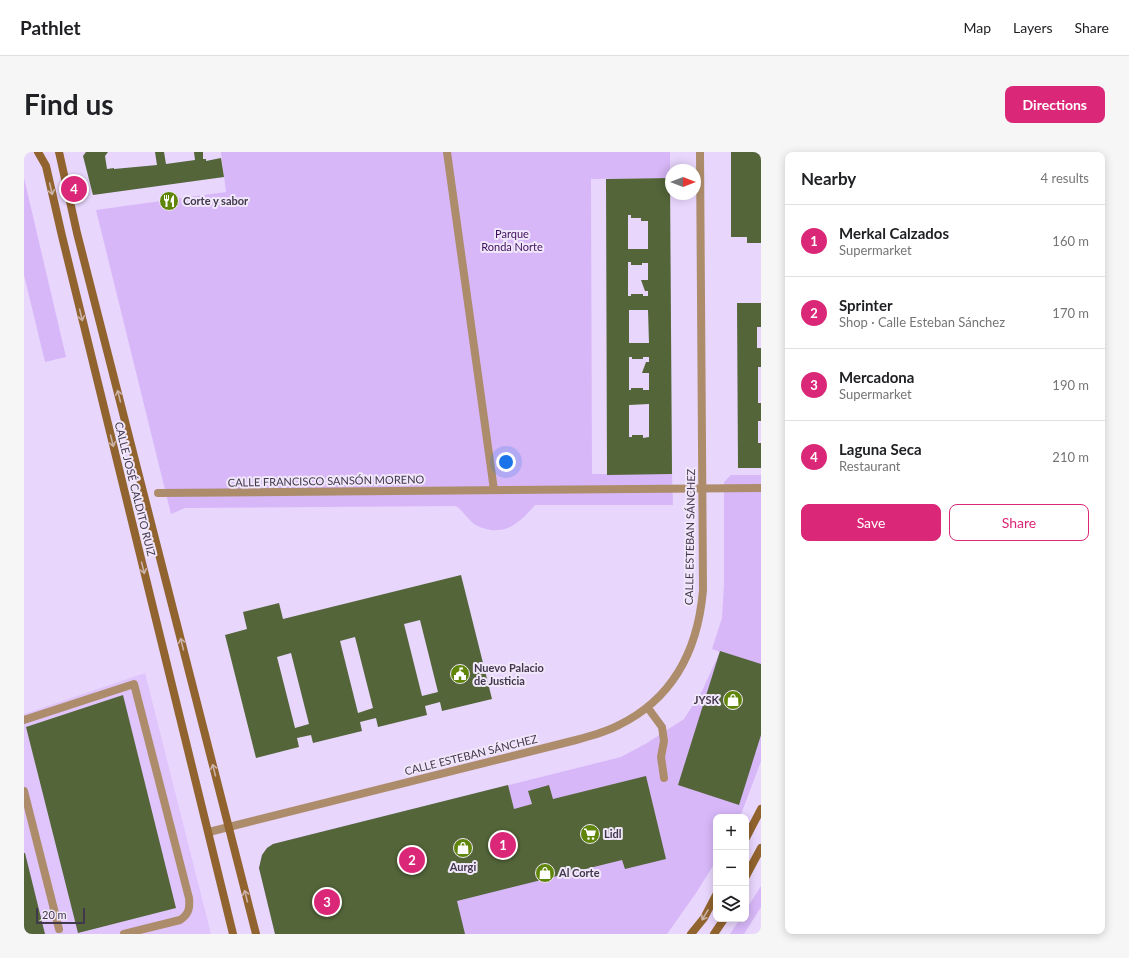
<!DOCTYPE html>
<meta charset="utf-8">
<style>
body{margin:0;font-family:Lato,sans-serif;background:#f6f6f6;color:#202124}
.controls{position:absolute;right:12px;bottom:12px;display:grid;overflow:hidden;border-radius:8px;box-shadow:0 2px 10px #0003}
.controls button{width:36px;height:36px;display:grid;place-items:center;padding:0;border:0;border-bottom:1px solid #e0e0e0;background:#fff;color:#202124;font:20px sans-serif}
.compass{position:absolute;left:641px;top:12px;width:36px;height:36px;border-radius:50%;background:#fff;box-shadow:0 2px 10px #0003;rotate:90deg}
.scale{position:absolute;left:12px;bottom:10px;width:49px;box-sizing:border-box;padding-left:4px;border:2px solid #42384b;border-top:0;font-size:11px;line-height:14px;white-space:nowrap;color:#42384b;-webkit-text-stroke:3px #f1e7fb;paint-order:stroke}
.you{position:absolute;left:482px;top:310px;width:14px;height:14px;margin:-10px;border:3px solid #fff;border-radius:50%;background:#1a73e8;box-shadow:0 0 0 6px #1a73e833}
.badge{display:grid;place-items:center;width:26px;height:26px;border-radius:50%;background:#db2777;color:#fff;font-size:13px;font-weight:700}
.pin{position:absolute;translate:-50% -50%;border:2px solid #fff;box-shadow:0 1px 4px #0006}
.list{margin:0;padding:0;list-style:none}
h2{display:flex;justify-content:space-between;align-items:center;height:52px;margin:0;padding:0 16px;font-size:17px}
h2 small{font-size:13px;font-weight:400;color:#757577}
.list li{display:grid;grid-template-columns:26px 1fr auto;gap:12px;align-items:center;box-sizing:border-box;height:72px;padding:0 16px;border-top:1px solid #e0e0e0}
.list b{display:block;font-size:15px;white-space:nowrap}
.list p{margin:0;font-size:13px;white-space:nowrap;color:#757577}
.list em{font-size:13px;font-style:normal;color:#757577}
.actions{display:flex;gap:8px;padding:12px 16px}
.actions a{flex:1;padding:9px 0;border:1px solid #db2777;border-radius:8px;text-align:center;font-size:14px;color:#db2777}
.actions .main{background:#db2777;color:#fff}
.icon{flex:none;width:22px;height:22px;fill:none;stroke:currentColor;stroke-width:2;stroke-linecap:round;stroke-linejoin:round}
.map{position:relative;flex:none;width:737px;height:782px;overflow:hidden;border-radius:8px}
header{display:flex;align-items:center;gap:24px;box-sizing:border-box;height:56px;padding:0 20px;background:#fff;border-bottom:1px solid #e0e0e0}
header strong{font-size:19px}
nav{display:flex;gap:22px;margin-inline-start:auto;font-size:14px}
.intro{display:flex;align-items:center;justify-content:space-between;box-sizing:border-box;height:96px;padding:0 24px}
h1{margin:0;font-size:28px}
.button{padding:10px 18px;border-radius:8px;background:#db2777;color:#fff;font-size:14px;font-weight:700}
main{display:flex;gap:24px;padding:0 24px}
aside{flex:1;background:#fff;border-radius:8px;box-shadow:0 2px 10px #0003}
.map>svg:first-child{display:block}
</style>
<header>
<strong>Pathlet</strong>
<nav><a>Map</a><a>Layers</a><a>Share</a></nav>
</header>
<div class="intro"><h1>Find us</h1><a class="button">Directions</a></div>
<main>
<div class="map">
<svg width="737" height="782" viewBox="0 0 737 782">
<rect width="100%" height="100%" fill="#e8d6fc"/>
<!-- built -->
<path fill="#dfc5fb" d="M 121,521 L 187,782 L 0,782 L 0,562 Z"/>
<!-- green -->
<path fill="#d7b7f8" d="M 197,0 L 646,0 L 646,26 L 567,27 L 568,322 L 648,322 L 649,353 L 511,353 C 499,367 487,380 467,378 C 461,377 454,375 449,371 C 443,366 438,358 432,354 L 161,356 L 147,362 L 72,58 L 202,40 Z
M 0,26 L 42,205 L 21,210 L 0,123 Z
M 707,323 L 737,323 L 737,609 L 716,665 L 692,665 L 692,709 L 672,741 L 643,782 L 251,782 L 235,716 L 238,703 L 243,696 L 249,692 L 597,605 L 623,591 L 660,567 L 678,539 L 696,500 L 688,497 L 698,466 L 700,433 L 700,330 Z
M 737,734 L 737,755 L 720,782 L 706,782 L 716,767 L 722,767 L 722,758 Z"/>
<!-- building -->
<path fill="#536539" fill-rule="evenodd" d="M 62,0 L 84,0 L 81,4 L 83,17 L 90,16 L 90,17 L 133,13 L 131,0 L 140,0 L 142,12 L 171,8 L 170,0 L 179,0 L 179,7 L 182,7 L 182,9 L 197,6 L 200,25 L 69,43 L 59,4 Z
M 707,0 L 737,0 L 737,91 L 723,91 L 723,85 L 707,85 Z
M 646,26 L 648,322 L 583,323 L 582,27 ZM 604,63 L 607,63 L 607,66 L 617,66 L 617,69 L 624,69 L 624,97 L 604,97 ZM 604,110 L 607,110 L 607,113 L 618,113 L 618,111 L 624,111 L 624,128 L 617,128 L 621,139 L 624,139 L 624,144 L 619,144 L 619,142 L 607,142 L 607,144 L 604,144 ZM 605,158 L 624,158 L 625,191 L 605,191 ZM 605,205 L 608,205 L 608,207 L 619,207 L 619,205 L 625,205 L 625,210 L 622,210 L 618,221 L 625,221 L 625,238 L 619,238 L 619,236 L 607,236 L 607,238 L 605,238 ZM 625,252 L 625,285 L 619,286 L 619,283 L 608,283 L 608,285 L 605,285 L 605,253 Z
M 713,151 L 737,151 L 737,175 L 733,175 L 733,196 L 737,196 L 737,215 L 734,215 L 734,251 L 737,251 L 737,269 L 734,269 L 734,291 L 737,291 L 737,316 L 714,316 Z
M 437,423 L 468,547 L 418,559 L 416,550 L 401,554 L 403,563 L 354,575 L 352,566 L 336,570 L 338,579 L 289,591 L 287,583 L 273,586 L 275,595 L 232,606 L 201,483 L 223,477 L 219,460 L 255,451 L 259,467 ZM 396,468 L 414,540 L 398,544 L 380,472 ZM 331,485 L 349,556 L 334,561 L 316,489 ZM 267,501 L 285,572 L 271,576 L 253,505 Z
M 696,499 L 737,512 L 737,583 L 715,653 L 654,633 Z
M 99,543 L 152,756 L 54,781 L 2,575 Z
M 622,624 L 642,707 L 601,717 L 598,708 L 433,749 L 441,782 L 251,782 L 235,716 L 238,703 L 243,696 L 249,692 L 484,633 L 490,657 L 508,652 L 504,639 L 525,633 L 529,647 Z
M 0,701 L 1,701 L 21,782 L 0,782 Z"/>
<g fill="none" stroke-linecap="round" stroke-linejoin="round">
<!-- lane -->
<path stroke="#ac8c6b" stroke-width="8" d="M 624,556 L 638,575 L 640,589 L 637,605 L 640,626
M 0,568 L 110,532 L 165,746 C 166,756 165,762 156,768 L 100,782
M 0,639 L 35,777"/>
<!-- street -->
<path stroke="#ac8c6b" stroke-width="8" d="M 423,0 L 470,338
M 134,341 L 737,336
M 185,680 L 552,588 C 567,584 582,580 595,573 C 650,546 674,497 679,438 L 676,0"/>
<!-- secondary -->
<path stroke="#91632e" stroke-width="8" d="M 14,0 L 22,14 L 38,84 L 209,782
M 35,0 L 53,81 L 232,782
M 722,686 L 737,657
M 722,724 L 737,696
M 667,782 L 680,766 L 692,743
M 690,782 L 700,767"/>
</g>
<!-- one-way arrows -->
<defs><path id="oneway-shaft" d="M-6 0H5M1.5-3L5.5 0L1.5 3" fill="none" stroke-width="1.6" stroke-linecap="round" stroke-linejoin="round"/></defs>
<g stroke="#cbb2a9">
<use href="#oneway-shaft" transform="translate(27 37) rotate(77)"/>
<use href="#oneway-shaft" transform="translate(57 163) rotate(76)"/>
<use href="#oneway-shaft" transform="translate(95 244) rotate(-104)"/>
<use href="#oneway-shaft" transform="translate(88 289) rotate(76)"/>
<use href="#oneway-shaft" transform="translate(119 416) rotate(76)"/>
<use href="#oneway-shaft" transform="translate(158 492) rotate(-104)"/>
<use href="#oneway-shaft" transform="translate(190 618) rotate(-104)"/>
<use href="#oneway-shaft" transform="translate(222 744) rotate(-104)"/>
<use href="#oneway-shaft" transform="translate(681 763) rotate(121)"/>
</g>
<!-- icons -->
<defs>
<symbol id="restaurant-disc" viewBox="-11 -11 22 22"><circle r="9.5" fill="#608609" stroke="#f1e7fb"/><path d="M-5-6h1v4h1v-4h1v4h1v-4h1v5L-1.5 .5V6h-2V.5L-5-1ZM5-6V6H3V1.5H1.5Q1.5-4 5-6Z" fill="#fff"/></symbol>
<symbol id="civic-disc" viewBox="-11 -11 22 22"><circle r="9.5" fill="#608609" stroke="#f1e7fb"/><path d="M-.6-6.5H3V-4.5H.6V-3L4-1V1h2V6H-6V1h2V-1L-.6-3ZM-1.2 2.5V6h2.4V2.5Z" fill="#fff"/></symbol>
<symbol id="shop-disc" viewBox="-11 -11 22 22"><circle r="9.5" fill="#608609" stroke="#f1e7fb"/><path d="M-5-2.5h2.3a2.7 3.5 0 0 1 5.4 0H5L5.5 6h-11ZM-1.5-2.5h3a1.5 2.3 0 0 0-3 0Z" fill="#fff"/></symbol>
<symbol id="supermarket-disc" viewBox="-11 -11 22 22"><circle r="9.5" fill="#608609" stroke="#f1e7fb"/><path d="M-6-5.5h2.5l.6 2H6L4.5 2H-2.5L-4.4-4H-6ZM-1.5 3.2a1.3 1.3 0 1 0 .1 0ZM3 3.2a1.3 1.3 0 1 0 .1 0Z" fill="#fff"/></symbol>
</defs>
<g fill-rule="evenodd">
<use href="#restaurant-disc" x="134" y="38" width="22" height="22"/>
<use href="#civic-disc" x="425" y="511" width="22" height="22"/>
<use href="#shop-disc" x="698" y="537" width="22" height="22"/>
<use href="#supermarket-disc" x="555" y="671" width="22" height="22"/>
<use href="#shop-disc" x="428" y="685" width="22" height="22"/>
<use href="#shop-disc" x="510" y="710" width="22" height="22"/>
</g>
<g text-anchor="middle" stroke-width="4" stroke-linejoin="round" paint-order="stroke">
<!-- poi labels -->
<g font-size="11" font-weight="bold" fill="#42384b" stroke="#f1e7fb" text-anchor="start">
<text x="159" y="53">Corte y sabor</text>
<text x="450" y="520">Nuevo Palacio<tspan x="450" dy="13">de Justicia</tspan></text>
<text x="695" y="552" text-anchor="end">JYSK</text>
<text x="580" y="686">Lidl</text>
<text x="439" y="719" text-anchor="middle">Aurgi</text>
<text x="535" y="725">Al Corte</text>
</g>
<!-- park labels -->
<g font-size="11" fill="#3e0f5e" stroke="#f1e7fb">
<text x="488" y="86">Parque<tspan x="488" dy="13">Ronda Norte</tspan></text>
</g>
<!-- street labels -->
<g font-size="11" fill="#42384b" stroke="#f1e7fb">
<text transform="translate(302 329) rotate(-1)" y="4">CALLE FRANCISCO SANSÓN MORENO</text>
<text transform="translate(111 337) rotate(76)" y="4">CALLE JOSÉ CALDITO RUIZ</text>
<text transform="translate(666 385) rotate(-89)" y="4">CALLE ESTEBAN SÁNCHEZ</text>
<text transform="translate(447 603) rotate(-14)" y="4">CALLE ESTEBAN SÁNCHEZ</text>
</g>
</g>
</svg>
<div class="controls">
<button>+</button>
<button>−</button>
<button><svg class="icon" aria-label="layers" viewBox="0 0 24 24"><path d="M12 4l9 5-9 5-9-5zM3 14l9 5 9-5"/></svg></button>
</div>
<svg class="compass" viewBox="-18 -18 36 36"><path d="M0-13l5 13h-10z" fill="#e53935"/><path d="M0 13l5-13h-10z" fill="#757577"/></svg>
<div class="scale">20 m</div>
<div class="you"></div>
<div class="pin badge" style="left:479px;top:693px">1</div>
<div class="pin badge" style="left:388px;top:708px">2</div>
<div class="pin badge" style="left:303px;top:750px">3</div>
<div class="pin badge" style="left:50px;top:37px">4</div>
</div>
<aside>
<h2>Nearby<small>4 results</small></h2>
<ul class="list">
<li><span class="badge">1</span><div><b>Merkal Calzados</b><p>Supermarket</p></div><em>160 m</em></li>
<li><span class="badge">2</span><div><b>Sprinter</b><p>Shop · Calle Esteban Sánchez</p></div><em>170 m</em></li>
<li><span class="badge">3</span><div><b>Mercadona</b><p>Supermarket</p></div><em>190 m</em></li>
<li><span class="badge">4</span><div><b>Laguna Seca</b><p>Restaurant</p></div><em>210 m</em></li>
</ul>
<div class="actions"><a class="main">Save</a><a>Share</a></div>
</aside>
</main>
